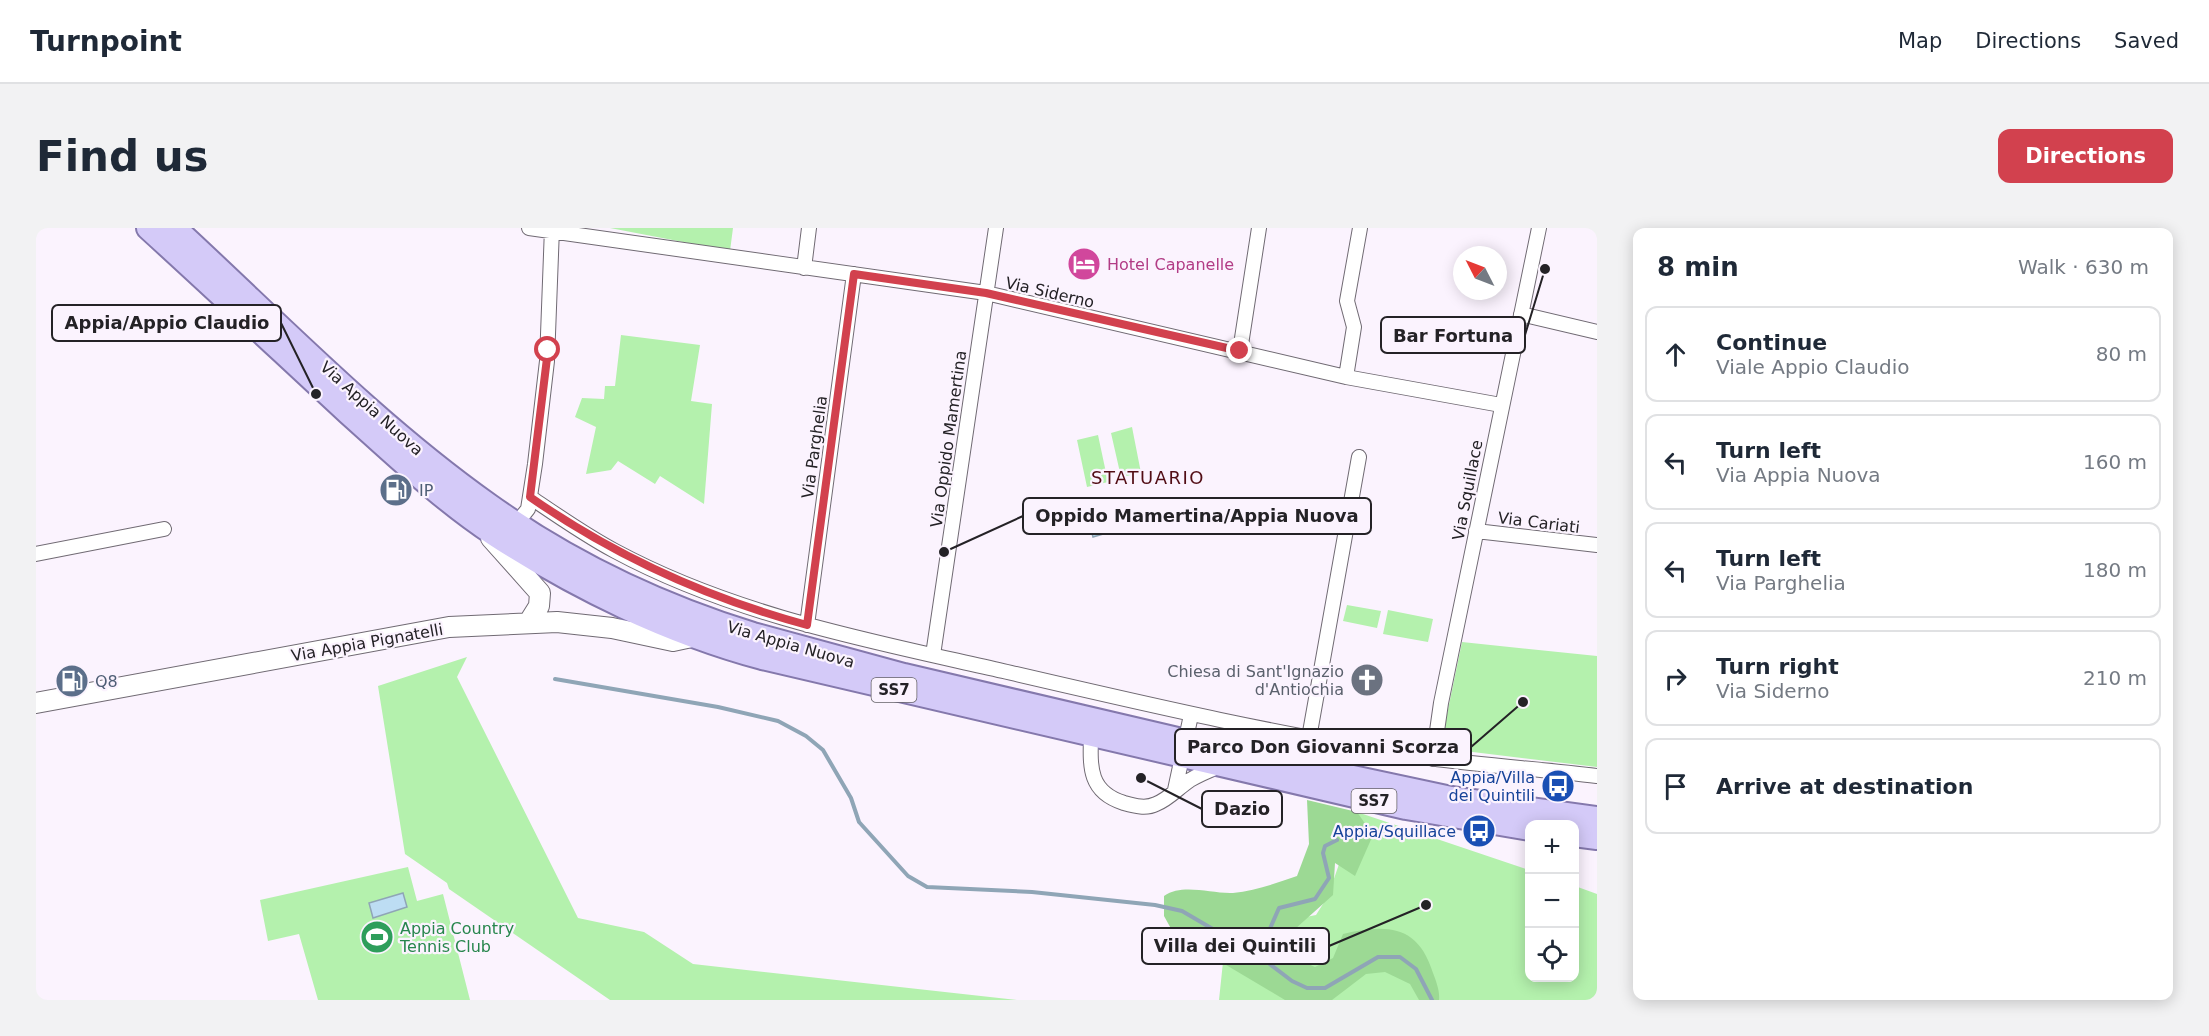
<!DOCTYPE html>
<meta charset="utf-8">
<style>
body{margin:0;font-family:"DejaVu Sans",sans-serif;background:#f2f2f3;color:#1f2937}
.controls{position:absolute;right:18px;bottom:18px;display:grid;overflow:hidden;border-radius:12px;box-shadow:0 3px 15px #0003}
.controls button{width:54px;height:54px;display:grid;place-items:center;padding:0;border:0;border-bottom:2px solid #e0e1e3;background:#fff;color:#1f2937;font:30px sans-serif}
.compass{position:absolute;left:1417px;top:18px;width:54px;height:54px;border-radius:50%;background:#fff;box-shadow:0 3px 15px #0003;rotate:312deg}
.stop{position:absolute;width:18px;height:18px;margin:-14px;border:4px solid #d2414e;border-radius:50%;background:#fff}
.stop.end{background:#d2414e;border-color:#fff;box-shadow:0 2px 6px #0008}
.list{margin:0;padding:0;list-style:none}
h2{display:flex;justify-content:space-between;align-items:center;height:78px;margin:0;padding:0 24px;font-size:26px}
h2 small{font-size:20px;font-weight:400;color:#747a83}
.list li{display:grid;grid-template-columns:39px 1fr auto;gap:18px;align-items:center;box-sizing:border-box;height:96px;margin:0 12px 12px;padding:0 12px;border:2px solid #e0e1e3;border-radius:12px}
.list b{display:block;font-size:22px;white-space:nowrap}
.list p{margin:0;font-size:20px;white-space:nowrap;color:#747a83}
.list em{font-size:20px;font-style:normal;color:#747a83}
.icon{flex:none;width:33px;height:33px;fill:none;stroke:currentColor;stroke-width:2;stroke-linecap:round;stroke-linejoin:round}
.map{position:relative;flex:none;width:1561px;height:772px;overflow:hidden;border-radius:12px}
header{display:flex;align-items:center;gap:36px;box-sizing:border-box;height:84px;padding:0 30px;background:#fff;border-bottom:2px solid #e0e1e3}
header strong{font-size:28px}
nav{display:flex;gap:33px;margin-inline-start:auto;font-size:21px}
.intro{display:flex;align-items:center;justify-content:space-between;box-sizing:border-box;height:144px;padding:0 36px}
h1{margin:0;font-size:42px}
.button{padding:15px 27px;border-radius:12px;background:#d2414e;color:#fff;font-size:21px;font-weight:700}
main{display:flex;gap:36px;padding:0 36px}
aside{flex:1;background:#fff;border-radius:12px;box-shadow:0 3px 15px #0003}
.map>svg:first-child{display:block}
</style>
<header>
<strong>Turnpoint</strong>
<nav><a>Map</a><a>Directions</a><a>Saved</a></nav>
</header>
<div class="intro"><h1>Find us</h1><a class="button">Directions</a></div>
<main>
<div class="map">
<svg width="1561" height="772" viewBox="0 0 1561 772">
<rect width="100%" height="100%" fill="#fbf3fe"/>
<!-- green -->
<path fill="#b4f1ad" d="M 574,0 L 697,0 L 694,23 Z
M 585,107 L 664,117 L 655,173 L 676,176 L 668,276 L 624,248 L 619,256 L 582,233 L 575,242 L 550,246 L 560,199 L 539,189 L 546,170 L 568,171 L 569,158 L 579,158 Z
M 1096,199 L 1105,245 L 1085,249 L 1075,205 Z
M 1062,207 L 1072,254 L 1051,259 L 1041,212 Z
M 1311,377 L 1345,383 L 1341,400 L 1307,393 Z
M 1352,382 L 1397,391 L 1392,414 L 1347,406 Z
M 1426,414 L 1561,428 L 1561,539 L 1404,520 Z
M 431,429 L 421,449 L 542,690 L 608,704 L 657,736 L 981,772 L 574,772 L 413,661 L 411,655 L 369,626 L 342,458 Z
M 1321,584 L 1493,642 L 1494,750 L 1538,750 L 1539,658 L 1561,666 L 1561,772 L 1183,772 L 1191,696 L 1255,692 L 1280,687 L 1292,668 Z
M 372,639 L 381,673 L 407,666 L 434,772 L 282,772 L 263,706 L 232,713 L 224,672 Z"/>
<!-- forest -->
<path fill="#9cd994" d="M 1271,572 L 1321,584 L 1337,607 L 1319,648 L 1299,635 L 1297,667 L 1249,710 L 1259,730 L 1279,739 L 1297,730 L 1307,706 C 1350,696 1382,696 1397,745 C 1400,753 1404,763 1403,772 L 1383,772 L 1374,756 L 1349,744 L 1330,746 L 1296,772 L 1249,772 L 1138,706 L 1128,688 L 1128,668 C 1147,655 1175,666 1197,665 C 1219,663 1241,655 1261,648 L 1273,616 Z"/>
<!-- water -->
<path fill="#bdddf3" stroke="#8fa5b6" stroke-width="1.5" d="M 1095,274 L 1101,296 L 1057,309 L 1051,286 Z
M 367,665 L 371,679 L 337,690 L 333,675 Z"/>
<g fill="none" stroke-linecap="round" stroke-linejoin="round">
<!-- stream -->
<path stroke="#8fa5b6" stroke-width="4" d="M 519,451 L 682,479 L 742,493 L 770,508 L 787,522 L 815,570 L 823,594 L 872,648 L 891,659 L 996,664 L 1119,677 L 1146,683 L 1223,728 L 1256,753 L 1271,760 L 1289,760 L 1342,729 L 1364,729 L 1380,741 L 1396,772
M 1236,738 L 1232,705 L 1243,680 L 1279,671 L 1293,650 L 1287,625 L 1289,618 L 1301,612"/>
<defs>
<path id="minor" d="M 493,0 L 950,65 L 1310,149 L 1465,177
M 768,40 L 773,0
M 1485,86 L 1561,104
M 1204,123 L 1223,0
M 1310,149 L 1318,99 L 1311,73 L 1324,0
M 494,269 C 522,288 549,307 579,323 C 700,388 835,413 967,443 C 1109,476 1250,509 1394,530 C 1449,538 1506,541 1561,548
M 474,297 L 484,291 L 492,281 L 499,236 L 511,133 L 516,0
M 1440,303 L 1561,317
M 0,326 L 128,301
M 771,397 L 818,46
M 897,427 L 960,0
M 1055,508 C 1054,540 1053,564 1088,575 C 1099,578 1110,581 1120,576 C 1133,571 1143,559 1154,552 C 1164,546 1174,542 1184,538
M 1273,510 L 1323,229
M 1397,531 L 1405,475 L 1503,0
M 1139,562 L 1155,487"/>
<path id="secondary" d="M 455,310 L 504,365 L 503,378 L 493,394
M 0,475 L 413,399 L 521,394 L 576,400 L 637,413 L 665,407"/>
<path id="primary" d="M 112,0 C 179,61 245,123 312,185 C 359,227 406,272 459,307 C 540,360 633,405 726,430 L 1370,580 L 1494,601
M 139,0 C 241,94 340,197 453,277 C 533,334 623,377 717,406 L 868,447 L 1167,517 L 1415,570 L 1561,590
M 1538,607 L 1561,610"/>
</defs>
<!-- minor casing -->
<use href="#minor" stroke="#706a73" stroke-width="16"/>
<!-- secondary casing -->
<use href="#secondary" stroke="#706a73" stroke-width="22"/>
<!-- primary casing -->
<use href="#primary" stroke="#8478ac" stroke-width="26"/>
<!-- minor -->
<use href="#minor" stroke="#fff" stroke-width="14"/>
<!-- secondary -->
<use href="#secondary" stroke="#fff" stroke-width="20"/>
<!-- primary -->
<use href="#primary" stroke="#d4caf8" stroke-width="22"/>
</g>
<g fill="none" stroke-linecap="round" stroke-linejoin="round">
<!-- route -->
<path stroke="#d2414e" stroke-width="8" d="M 512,122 L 494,269 C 579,328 671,370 771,397 L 818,46 L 950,65 L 1204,123"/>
</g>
<!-- icons -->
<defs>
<symbol id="hotel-disc" viewBox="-11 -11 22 22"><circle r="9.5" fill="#d1479c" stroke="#fbf3fe"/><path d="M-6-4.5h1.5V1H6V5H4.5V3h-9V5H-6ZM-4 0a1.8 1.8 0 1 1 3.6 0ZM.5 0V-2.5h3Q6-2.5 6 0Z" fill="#fff"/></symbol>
<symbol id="fuel-disc" viewBox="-11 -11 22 22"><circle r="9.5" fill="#5c6f8a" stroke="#fbf3fe"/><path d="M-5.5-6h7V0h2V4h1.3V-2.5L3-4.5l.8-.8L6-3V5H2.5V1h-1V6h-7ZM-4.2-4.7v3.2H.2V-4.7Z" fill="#fff"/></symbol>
<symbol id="church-disc" viewBox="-11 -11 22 22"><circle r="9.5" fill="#6b7280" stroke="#fbf3fe"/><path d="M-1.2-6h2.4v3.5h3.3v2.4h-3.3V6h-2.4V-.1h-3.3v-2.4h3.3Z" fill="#fff"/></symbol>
<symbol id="bus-disc" viewBox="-11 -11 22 22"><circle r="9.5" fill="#1a4fb4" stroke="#fbf3fe"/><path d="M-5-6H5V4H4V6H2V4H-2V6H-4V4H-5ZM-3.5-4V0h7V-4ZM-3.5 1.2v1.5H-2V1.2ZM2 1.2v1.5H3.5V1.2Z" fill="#fff"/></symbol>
<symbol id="stadium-disc" viewBox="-11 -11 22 22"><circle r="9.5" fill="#2e9e5b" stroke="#fbf3fe"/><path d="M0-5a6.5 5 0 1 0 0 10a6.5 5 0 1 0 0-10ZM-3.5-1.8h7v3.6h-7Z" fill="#fff"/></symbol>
</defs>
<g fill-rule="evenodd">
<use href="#hotel-disc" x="1029" y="17" width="38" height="38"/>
<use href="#fuel-disc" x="341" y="243" width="38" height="38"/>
<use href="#church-disc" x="1312" y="433" width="38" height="38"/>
<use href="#fuel-disc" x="17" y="434" width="38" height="38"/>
<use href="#bus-disc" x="1503" y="539" width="38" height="38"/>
<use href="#bus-disc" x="1424" y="584" width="38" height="38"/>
<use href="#stadium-disc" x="322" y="690" width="38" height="38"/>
</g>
<g text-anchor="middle" stroke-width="4.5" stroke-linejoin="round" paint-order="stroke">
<!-- shield labels -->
<g fill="#fbf3fe" stroke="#646167" stroke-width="1.5">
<rect x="835.5" y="450" width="45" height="24" rx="4.5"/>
<rect x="1315.5" y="561" width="45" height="24" rx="4.5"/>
</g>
<g font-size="15" font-weight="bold" fill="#242226">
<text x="858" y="467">SS7</text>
<text x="1338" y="578">SS7</text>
</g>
<!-- hotel labels -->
<g font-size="16" fill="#b23c85" stroke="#fbf3fe" text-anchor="start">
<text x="1071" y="42">Hotel Capanelle</text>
</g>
<!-- street labels -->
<g font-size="16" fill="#242226" stroke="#fbf3fe">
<text transform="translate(1014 64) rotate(13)" y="6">Via Siderno</text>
<text transform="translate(336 180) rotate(42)" y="6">Via Appia Nuova</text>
<text transform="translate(912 211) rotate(-82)" y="6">Via Oppido Mamertina</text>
<text transform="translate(778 219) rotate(-82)" y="6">Via Parghelia</text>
<text transform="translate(1431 262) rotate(-79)" y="6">Via Squillace</text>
<text transform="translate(1503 294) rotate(7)" y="6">Via Cariati</text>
<text transform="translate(331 414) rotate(-10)" y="6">Via Appia Pignatelli</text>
<text transform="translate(755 416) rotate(16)" y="6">Via Appia Nuova</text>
</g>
<!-- service labels -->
<g font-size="16" fill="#4e5e75" stroke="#fbf3fe" text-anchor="start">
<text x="383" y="268">IP</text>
<text x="59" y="459">Q8</text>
</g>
<!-- worship labels -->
<g font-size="16" fill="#5b616d" stroke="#fbf3fe" text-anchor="end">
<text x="1308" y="449">Chiesa di Sant'Ignazio<tspan x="1308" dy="18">d'Antiochia</tspan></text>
</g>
<!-- transit labels -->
<g font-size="16" fill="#164399" stroke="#fbf3fe" text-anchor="end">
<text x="1499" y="555">Appia/Villa<tspan x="1499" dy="18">dei Quintili</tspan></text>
<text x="1420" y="609">Appia/Squillace</text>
</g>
<!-- leisure labels -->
<g font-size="16" fill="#27864d" stroke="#fbf3fe" text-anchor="start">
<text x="364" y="706">Appia Country<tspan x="364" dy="18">Tennis Club</tspan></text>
</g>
<!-- neighbourhood labels -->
<g font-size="18" letter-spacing="1.5" fill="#520d15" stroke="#fbf3fe">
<text x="1112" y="256">STATUARIO</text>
</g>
</g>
<!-- callouts -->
<path fill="none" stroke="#242226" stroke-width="2" d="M280 166L245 95M1509 41L1489 107M908 324L987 288M1487 474L1435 519M1105 550L1166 581M1390 677L1293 718"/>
<g fill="#242226" stroke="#fbf3fe" stroke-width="2">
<circle cx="280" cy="166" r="6"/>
<circle cx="1509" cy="41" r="6"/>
<circle cx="908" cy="324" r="6"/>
<circle cx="1487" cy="474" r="6"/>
<circle cx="1105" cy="550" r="6"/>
<circle cx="1390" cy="677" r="6"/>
</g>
<g fill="#fbf3fe" stroke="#242226" stroke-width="2">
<rect x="16" y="77" width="229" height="36" rx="6"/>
<rect x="1345" y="89" width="144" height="36" rx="6"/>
<rect x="987" y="270" width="348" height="36" rx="6"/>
<rect x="1139" y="501" width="296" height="36" rx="6"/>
<rect x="1166" y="563" width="80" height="36" rx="6"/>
<rect x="1106" y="700" width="187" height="36" rx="6"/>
</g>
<g font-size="18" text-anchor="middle" font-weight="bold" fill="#242226">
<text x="131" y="101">Appia/Appio Claudio</text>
<text x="1417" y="114">Bar Fortuna</text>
<text x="1161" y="294">Oppido Mamertina/Appia Nuova</text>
<text x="1287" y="525">Parco Don Giovanni Scorza</text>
<text x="1206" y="587">Dazio</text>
<text x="1199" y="724">Villa dei Quintili</text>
</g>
</svg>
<div class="controls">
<button>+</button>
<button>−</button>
<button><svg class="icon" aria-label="locate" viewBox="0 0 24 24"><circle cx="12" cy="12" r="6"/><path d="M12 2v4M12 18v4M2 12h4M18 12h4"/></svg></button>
</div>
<svg class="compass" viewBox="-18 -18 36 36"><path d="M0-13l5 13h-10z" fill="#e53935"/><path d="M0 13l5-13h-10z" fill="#747a83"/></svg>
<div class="stop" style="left:512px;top:122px"></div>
<div class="stop end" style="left:1204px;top:123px"></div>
</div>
<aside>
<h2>8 min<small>Walk · 630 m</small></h2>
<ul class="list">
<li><svg class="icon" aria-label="ahead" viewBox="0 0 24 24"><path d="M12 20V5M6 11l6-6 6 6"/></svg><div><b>Continue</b><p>Viale Appio Claudio</p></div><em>80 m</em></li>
<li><svg class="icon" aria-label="left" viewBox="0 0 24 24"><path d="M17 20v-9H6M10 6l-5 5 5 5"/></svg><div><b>Turn left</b><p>Via Appia Nuova</p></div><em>160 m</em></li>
<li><svg class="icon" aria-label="left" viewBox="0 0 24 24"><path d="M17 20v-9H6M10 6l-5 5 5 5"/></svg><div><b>Turn left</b><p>Via Parghelia</p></div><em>180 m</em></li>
<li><svg class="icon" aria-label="right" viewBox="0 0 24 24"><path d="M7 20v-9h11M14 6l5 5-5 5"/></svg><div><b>Turn right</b><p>Via Siderno</p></div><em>210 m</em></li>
<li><svg class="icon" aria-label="arrive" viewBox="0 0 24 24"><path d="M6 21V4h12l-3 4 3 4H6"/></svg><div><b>Arrive at destination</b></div></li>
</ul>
</aside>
</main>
